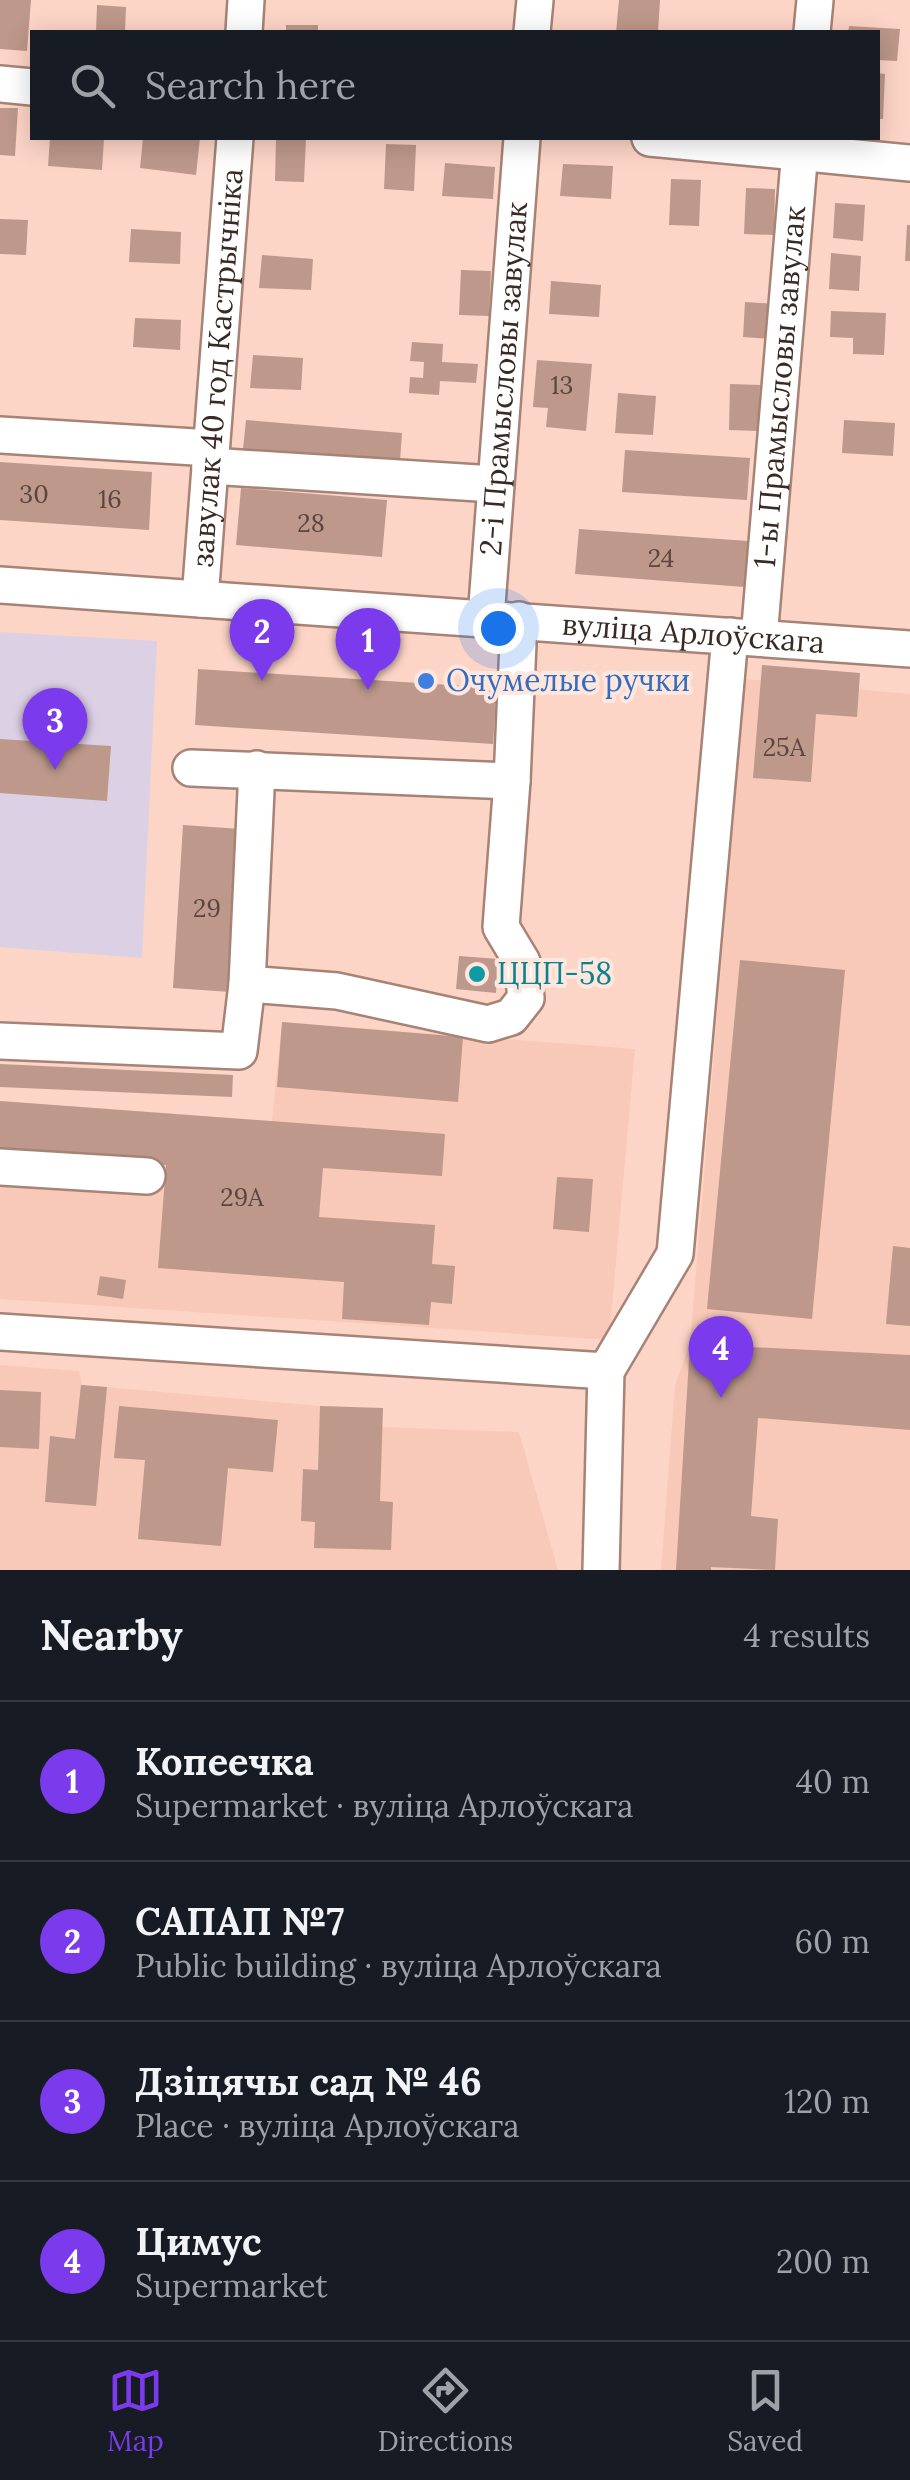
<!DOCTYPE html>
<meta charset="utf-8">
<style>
body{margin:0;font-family:Lora,serif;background:#242831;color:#f1f3f6}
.you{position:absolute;left:498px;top:628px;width:35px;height:35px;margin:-25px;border:8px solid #fff;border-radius:50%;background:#1a73e8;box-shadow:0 0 0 15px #1a73e833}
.badge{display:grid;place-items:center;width:65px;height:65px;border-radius:50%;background:#7c3aed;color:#fff;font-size:32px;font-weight:700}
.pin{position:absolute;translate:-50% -82px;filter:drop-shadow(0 2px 5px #0008)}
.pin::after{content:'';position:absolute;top:52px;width:35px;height:30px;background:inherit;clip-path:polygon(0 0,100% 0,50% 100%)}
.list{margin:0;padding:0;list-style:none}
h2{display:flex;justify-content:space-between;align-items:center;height:130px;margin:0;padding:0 40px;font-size:42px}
h2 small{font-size:32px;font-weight:400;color:#9ea1a6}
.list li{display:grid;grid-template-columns:65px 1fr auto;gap:30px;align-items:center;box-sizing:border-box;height:160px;padding:0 40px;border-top:2px solid #363941}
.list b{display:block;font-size:38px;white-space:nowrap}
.list p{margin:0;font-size:32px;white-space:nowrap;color:#9ea1a6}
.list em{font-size:32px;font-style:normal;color:#9ea1a6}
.icon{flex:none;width:55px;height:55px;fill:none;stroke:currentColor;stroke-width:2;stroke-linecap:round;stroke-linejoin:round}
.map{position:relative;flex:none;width:910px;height:1570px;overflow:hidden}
.search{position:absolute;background:#171b24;box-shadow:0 5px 25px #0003;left:30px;right:30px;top:30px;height:110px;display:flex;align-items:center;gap:25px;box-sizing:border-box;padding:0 35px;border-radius:0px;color:#9ea1a6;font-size:38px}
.sheet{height:770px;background:#171b24}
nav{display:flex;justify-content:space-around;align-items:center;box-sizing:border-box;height:140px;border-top:2px solid #363941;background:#171b24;font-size:28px;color:#9ea1a6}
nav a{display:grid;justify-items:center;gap:5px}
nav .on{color:#7c3aed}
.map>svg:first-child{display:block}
</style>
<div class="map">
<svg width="910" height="1570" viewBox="0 0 910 1570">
<rect width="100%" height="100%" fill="#fdd5c7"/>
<!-- built -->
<path fill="#f8c9b8" d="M 745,679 L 910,694 L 910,1570 L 661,1570 L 675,1385 L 690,1344 Z
M 282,1022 L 635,1049 L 609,1340 L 0,1299 L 0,1101 L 272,1121 Z
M 0,1365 L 79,1371 L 82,1385 L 320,1406 L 383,1427 L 519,1432 L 558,1570 L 0,1570 Z"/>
<!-- education -->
<path fill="#dcd0e4" d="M 0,632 L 157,641 L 142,958 L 0,947 Z"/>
<!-- building -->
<path fill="#bd988b" d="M 0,0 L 31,0 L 27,51 L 0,49 Z
M 619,0 L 660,0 L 658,32 L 616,32 Z
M 97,5 L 126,7 L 125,32 L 96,32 Z
M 286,25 L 318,25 L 318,32 L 286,32 Z
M 849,26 L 900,29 L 897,61 L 878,60 L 878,32 L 848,32 Z
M 878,73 L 885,74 L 883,119 L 878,119 Z
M 0,108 L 18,108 L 15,156 L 0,155 Z
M 50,138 L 104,138 L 102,170 L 48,166 Z
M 143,138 L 200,138 L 196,175 L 140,168 Z
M 276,138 L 306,138 L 304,182 L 275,181 Z
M 386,144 L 416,145 L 414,191 L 384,189 Z
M 445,163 L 495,167 L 493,199 L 442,196 Z
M 563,164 L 613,166 L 611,199 L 560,196 Z
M 671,179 L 701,180 L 699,226 L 669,225 Z
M 746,188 L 775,189 L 774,235 L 744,234 Z
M 835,203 L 865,205 L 863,241 L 833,238 Z
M 0,219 L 28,220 L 26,255 L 0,254 Z
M 907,225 L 910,225 L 910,261 L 905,261 Z
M 131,229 L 181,232 L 180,264 L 129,262 Z
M 831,253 L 861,256 L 859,291 L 829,289 Z
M 262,255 L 313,259 L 311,290 L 259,288 Z
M 461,270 L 491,271 L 489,316 L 459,315 Z
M 551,281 L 601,285 L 599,317 L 549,314 Z
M 745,302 L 776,304 L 773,339 L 743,337 Z
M 831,311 L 886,313 L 884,355 L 853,354 L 853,338 L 830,337 Z
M 135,318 L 181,320 L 180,350 L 133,347 Z
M 412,342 L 443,344 L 442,362 L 478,364 L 476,383 L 440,381 L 439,395 L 409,393 L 410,377 L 423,378 L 424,362 L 410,361 Z
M 253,355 L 303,358 L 301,390 L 250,388 Z
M 537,360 L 592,364 L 586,431 L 546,427 L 548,408 L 533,407 Z
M 730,384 L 760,385 L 758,431 L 729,430 Z
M 618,393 L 656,396 L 653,435 L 615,433 Z
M 246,420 L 402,433 L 400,461 L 243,449 Z
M 844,420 L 895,423 L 893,456 L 842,453 Z
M 625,450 L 750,458 L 747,500 L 622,492 Z
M 0,462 L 152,472 L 149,530 L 0,520 Z
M 241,488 L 387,500 L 382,557 L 236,545 Z
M 579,529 L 748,541 L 744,587 L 575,574 Z
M 762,665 L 860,673 L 857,717 L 816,714 L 811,782 L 753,778 Z
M 198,669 L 497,688 L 493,744 L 195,725 Z
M 0,739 L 111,746 L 107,801 L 0,793 Z
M 183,825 L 241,829 L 230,992 L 173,988 Z
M 459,956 L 498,959 L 496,993 L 456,989 Z
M 740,960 L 845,970 L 812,1319 L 707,1309 Z
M 282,1022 L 463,1037 L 458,1102 L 277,1087 Z
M 0,1064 L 233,1075 L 232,1097 L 0,1087 Z
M 0,1101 L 445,1134 L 442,1176 L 323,1168 L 319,1217 L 435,1225 L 432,1264 L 455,1266 L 452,1304 L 431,1302 L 429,1325 L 342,1319 L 344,1282 L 158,1268 L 166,1165 L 0,1153 Z
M 557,1177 L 593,1179 L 589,1232 L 553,1229 Z
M 893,1246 L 910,1248 L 910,1326 L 886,1324 Z
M 100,1276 L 126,1280 L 123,1299 L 97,1295 Z
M 690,1344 L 910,1355 L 910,1430 L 758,1418 L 751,1516 L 778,1519 L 775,1570 L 711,1567 L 711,1570 L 676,1570 Z
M 81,1385 L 107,1387 L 96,1506 L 45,1502 L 50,1436 L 75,1439 Z
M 0,1390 L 41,1392 L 39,1449 L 0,1447 Z
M 119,1406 L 278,1420 L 273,1472 L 228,1468 L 221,1546 L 138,1539 L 145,1460 L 114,1458 Z
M 320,1406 L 383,1408 L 380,1501 L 393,1502 L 391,1550 L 314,1548 L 315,1522 L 301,1521 L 303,1469 L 318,1470 Z"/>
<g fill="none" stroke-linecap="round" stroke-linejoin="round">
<defs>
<g id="minor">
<path d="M 244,32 L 246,0"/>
<path d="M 532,32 L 535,0"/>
<path d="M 812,32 L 815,0"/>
<path d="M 0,84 L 32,87"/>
<path d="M 650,138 L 910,163"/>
<path d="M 0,435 L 211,448"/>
<path d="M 210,466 L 494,484"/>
<path id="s1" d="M 0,585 L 910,649"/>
<path id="s2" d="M 200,599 L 235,138"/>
<path id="s3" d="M 486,618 L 522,138"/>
<path id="s4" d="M 759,638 L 801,138"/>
<path d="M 191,768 L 512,781 L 519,620"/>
<path d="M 247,984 L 337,991 L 488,1024 L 511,1017 L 526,998 L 522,962 L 501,927 L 512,781"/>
<path d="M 0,1041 L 239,1051 L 247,984 L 257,769"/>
<path d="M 0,1167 L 147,1176"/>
<path d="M 0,1332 L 606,1371"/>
<path d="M 601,1570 L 606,1371 L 675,1254 L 730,636"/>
</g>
</defs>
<!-- minor casing -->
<use href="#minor" stroke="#a68376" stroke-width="40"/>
<!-- minor -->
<use href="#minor" stroke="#fff" stroke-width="35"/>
</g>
<!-- markers -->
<circle fill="#3f7fe0" stroke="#ffe7de" stroke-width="4" cx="426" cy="681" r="10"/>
<circle fill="#0f9aa8" stroke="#ffe7de" stroke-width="4" cx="477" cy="974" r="10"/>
<g text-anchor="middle" stroke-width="8" stroke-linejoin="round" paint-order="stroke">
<!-- number labels -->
<g font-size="25" fill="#5a463e">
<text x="562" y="394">13</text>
<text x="34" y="503">30</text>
<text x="110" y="508">16</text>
<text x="311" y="532">28</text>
<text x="661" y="567">24</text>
<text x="784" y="756">25А</text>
<text x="207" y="917">29</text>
<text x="242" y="1206">29А</text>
</g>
<!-- street labels -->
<g font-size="30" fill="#392a24" stroke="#ffe7de">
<text dy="10" stroke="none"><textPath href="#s2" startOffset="232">завулак 40 год Кастрычніка</textPath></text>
<text dy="10" stroke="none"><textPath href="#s3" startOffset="240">2-і Прамысловы завулак</textPath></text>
<text dy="10" stroke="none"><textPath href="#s4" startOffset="252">1-ы Прамысловы завулак</textPath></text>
<text dy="10" stroke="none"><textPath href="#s1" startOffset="695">вуліца Арлоўскага</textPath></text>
</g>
<!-- shop labels -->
<g font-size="30" fill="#366cbe" stroke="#ffe7de" text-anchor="start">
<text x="446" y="691">Очумелые ручки</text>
</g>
<!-- culture labels -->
<g font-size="30" fill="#0d838f" stroke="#ffe7de" text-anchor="start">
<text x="497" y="984">ЦЦП-58</text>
</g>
</g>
</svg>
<div class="you"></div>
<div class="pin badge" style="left:368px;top:690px">1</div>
<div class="pin badge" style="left:262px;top:681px">2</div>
<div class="pin badge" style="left:55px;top:770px">3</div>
<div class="pin badge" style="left:721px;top:1398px">4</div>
<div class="search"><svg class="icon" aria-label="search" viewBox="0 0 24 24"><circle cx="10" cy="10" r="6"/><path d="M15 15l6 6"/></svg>Search here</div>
</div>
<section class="sheet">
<h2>Nearby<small>4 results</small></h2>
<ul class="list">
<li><span class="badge">1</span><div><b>Копеечка</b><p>Supermarket · вуліца Арлоўскага</p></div><em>40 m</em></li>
<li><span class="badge">2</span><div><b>САПАП №7</b><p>Public building · вуліца Арлоўскага</p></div><em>60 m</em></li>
<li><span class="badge">3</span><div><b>Дзіцячы сад № 46</b><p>Place · вуліца Арлоўскага</p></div><em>120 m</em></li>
<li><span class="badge">4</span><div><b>Цимус</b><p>Supermarket</p></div><em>200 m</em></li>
</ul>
</section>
<nav>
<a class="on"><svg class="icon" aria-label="map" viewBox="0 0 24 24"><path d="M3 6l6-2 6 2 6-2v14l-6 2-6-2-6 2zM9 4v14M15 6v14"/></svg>Map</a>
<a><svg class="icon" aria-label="directions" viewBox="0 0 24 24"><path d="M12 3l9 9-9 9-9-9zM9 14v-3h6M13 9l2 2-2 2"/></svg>Directions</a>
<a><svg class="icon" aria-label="saved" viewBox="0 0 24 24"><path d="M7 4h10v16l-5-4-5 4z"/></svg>Saved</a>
</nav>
